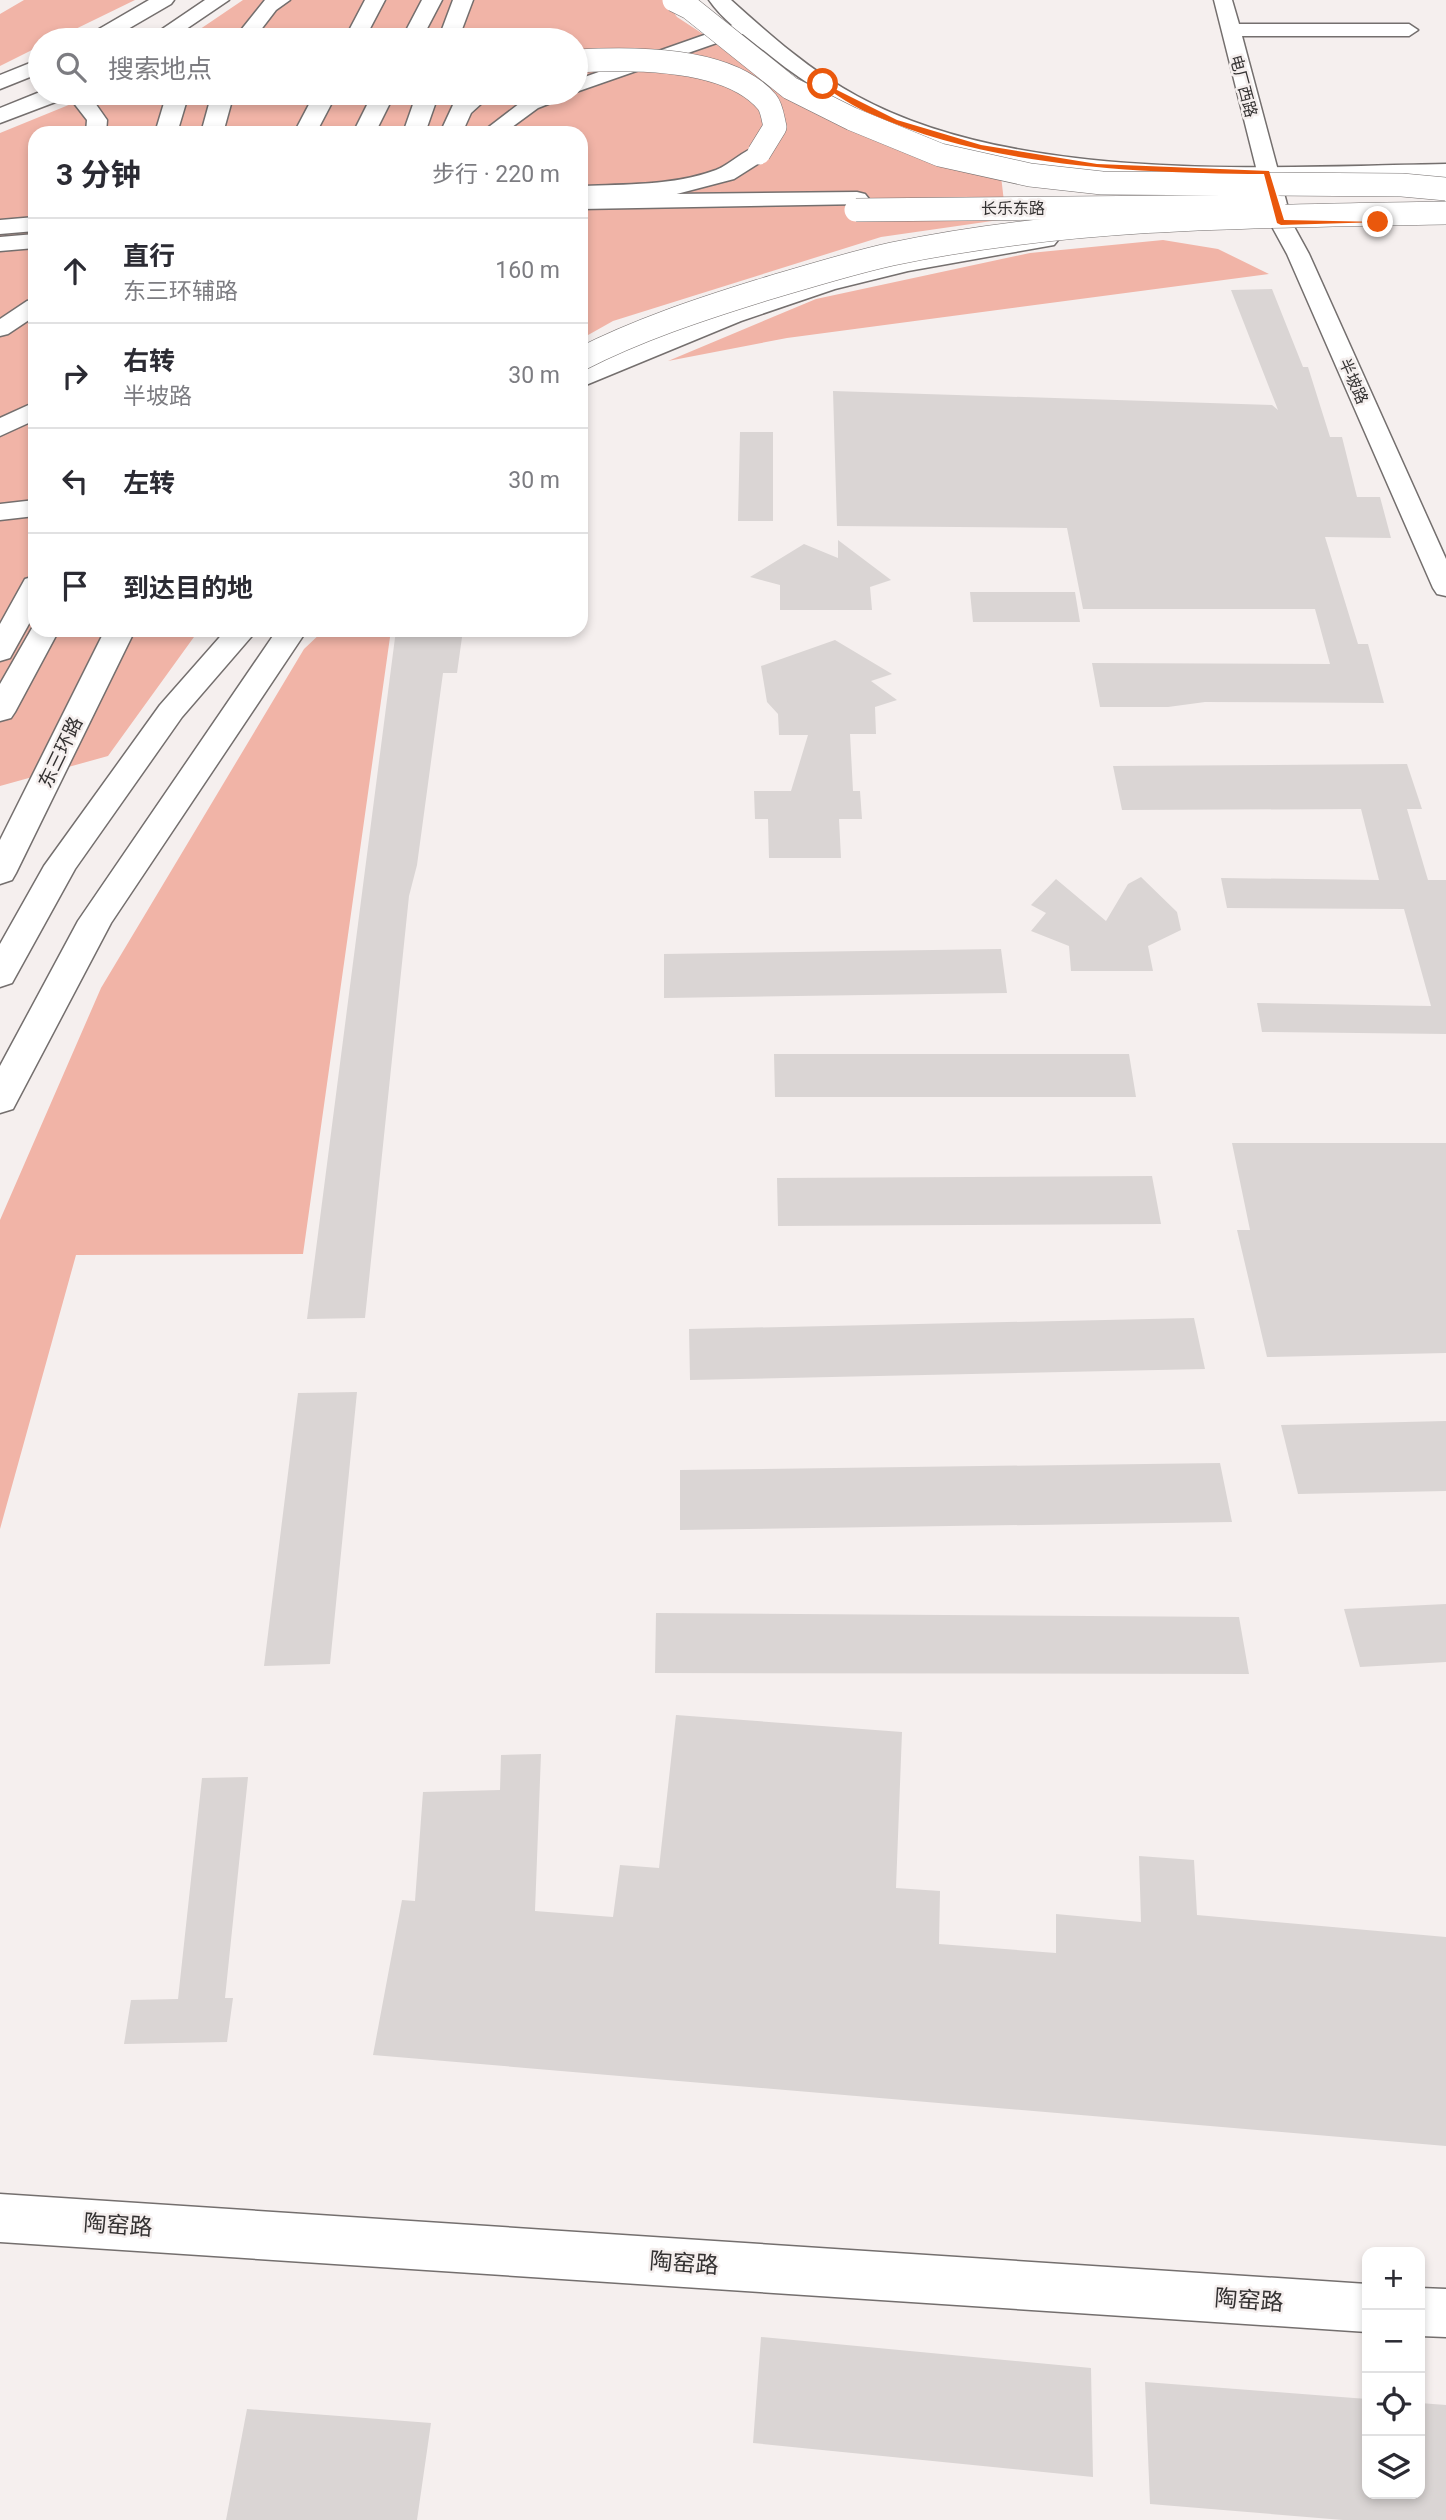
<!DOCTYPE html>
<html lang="zh">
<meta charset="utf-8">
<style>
body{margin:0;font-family:Roboto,"Noto Sans SC",sans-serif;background:#f2f2f3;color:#2b2b33}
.controls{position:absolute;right:21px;bottom:21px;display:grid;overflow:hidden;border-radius:14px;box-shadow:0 4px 10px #0003}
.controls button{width:63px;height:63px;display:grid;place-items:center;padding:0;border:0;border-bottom:2px solid #e1e1e2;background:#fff;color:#2b2b33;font:35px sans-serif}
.stop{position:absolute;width:21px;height:21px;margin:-16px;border:5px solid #ea580c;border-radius:50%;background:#fff}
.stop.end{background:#ea580c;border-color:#fff;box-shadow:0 2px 7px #0008}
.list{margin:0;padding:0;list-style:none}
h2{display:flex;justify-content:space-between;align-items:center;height:91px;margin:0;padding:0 28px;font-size:30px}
h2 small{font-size:23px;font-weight:400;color:#7c7c81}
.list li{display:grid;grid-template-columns:46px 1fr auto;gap:21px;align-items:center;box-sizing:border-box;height:105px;padding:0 28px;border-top:2px solid #e1e1e2}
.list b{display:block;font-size:26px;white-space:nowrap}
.list p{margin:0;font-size:23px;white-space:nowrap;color:#7c7c81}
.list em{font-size:23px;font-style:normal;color:#7c7c81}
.icon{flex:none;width:38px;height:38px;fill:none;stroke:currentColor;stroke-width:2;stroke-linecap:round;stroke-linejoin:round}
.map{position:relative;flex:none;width:1446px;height:2520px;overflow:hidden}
.search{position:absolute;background:#fff;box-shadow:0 4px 10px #0003;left:28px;top:28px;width:560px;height:77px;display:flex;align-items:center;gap:18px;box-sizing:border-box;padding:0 24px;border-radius:38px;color:#7c7c81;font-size:26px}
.panel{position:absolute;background:#fff;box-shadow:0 4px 10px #0003;left:28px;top:126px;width:560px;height:511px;border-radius:21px}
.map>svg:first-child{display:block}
</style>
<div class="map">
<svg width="1446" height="2520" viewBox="0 0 1446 2520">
<rect width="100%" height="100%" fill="#f5efee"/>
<!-- green -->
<path fill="#f1b4a7" d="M 24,0 L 135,0 L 53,40 L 40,40 L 40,46 L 0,66 L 0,14 Z
M 243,0 L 665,0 L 677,17 L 848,129 L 1001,176 L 1006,219 L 881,237 L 613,321 L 581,339 L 581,133 L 35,133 L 35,630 L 199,630 L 108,756 L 0,786 L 0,133 L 98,93 L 576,93 L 576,40 L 184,40 Z
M 1163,240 L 1218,249 L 1269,274 L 787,338 L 668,361 L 816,299 L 1030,253 Z
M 324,630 L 391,630 L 303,1254 L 76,1255 L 0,1529 L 0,1220 L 101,988 L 304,649 Z"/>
<!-- building -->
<path fill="#dad5d4" d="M 1272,289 L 1303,367 L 1308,367 L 1330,437 L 1342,437 L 1357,497 L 1380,497 L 1391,538 L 1325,537 L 1358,644 L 1368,644 L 1384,703 L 1205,702 L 1168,707 L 1100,707 L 1092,663 L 1330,664 L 1315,609 L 1083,609 L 1067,528 L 837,526 L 833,391 L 1272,405 L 1278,410 L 1231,290 Z
M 740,432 L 773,432 L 773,521 L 738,521 Z
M 838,540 L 891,580 L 870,587 L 872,610 L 780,610 L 780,585 L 750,577 L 804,544 L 838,558 Z
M 970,592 L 1075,592 L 1080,622 L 973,622 Z
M 396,630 L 463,630 L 457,673 L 443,673 L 417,865 L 409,896 L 365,1318 L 307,1319 Z
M 835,640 L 892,674 L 871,681 L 897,700 L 875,707 L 876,734 L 850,734 L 853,791 L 860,791 L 862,819 L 839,819 L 841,858 L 769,858 L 768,819 L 755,819 L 754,791 L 791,791 L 808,735 L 779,735 L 778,714 L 767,702 L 761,666 Z
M 1407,764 L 1422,809 L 1407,809 L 1428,880 L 1446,880 L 1446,1034 L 1262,1032 L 1257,1003 L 1431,1006 L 1404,909 L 1227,908 L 1221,878 L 1379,880 L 1361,809 L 1122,810 L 1113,766 Z
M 1141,877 L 1177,912 L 1181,930 L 1148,946 L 1153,971 L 1071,971 L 1069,946 L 1031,931 L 1046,913 L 1031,905 L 1056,879 L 1106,921 L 1128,884 Z
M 1001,949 L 1007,993 L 664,998 L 664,954 Z
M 774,1054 L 1129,1054 L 1136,1097 L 775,1097 Z
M 1232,1143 L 1446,1143 L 1446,1353 L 1267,1357 L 1237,1230 L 1250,1230 Z
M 1152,1176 L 1161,1224 L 778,1226 L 777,1178 Z
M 1194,1318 L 1205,1369 L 690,1380 L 689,1329 Z
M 357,1392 L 330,1664 L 264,1666 L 298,1393 Z
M 1446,1421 L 1446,1491 L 1298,1494 L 1281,1425 Z
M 1220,1463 L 1232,1522 L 680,1530 L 680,1470 Z
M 1446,1604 L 1446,1662 L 1360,1667 L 1344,1609 Z
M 656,1613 L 1239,1617 L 1249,1674 L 655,1673 Z
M 676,1715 L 902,1732 L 896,1888 L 940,1891 L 939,1944 L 1056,1953 L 1056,1914 L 1141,1922 L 1139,1856 L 1194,1860 L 1197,1915 L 1446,1937 L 1446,2146 L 373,2055 L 402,1900 L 415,1901 L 423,1792 L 500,1790 L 501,1755 L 541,1754 L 535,1911 L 613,1917 L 620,1865 L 659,1868 Z
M 248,1777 L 225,1998 L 233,1998 L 227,2042 L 124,2044 L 131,2000 L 178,1999 L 202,1778 Z
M 761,2337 L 1091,2368 L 1093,2477 L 753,2443 Z
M 1145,2382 L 1367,2399 L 1367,2494 L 1420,2494 L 1420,2403 L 1446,2405 L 1446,2520 L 1343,2520 L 1150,2504 Z
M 247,2409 L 431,2423 L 417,2520 L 226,2520 Z"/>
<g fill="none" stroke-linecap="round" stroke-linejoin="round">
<defs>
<path id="minor" d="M 1214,0 L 1232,0 L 1239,24 L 1409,24 L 1418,30 L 1409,36 L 1242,36 L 1292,223 L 1309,254 L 1446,559 L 1446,596 L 1437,594 L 1433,588 L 1287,254 L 1270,223 Z
M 747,20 L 754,22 L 756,26 L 754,30 L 576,92 L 576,80 Z
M 66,93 L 88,93 L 107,120 L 106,133 L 86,133 L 87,120 Z
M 542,93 L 569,93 L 566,97 L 538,108 L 504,133 L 481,133 L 524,100 Z
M 35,299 L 35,316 L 8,334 L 0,336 L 0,319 L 27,301 Z
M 0,2194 L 1367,2284 L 1367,2332 L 0,2242 Z
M 1420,2288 L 1446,2289 L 1446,2337 L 1420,2336 Z"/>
<path id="major" d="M 149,0 L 174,0 L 171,4 L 109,40 L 84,40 L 87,36 Z
M 709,0 L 731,0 C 770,35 810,71 857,96 C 1018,184 1267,167 1446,164 L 1446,178 C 1225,182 954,204 772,57 C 751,40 724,22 709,0 Z
M 40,59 L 40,73 L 0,89 L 0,75 Z
M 857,192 L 865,194 L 869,199 L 865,204 L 581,209 L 581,195 Z
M 35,217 L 35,231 L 0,234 L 0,220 Z
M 1046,233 L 1054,235 L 1058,240 L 1054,245 L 908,271 L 835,289 L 741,321 L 581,387 L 581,370 C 658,336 735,303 815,279 C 891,257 969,245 1046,233 Z
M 277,630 L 307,630 L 111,923 L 13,1109 L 0,1113 L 0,1066 L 78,921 Z"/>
<path id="highway" d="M 205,0 L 229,0 L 170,40 L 146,40 Z
M 265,0 L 290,0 L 276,10 L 253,40 L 233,40 Z
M 365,0 L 385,0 L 364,40 L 344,40 Z
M 422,0 L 442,0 L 421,40 L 401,40 Z
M 453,0 L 473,0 L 458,40 L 438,40 Z
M 40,92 L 69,93 L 66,98 L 0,123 L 0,108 Z
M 167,93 L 189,93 L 177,133 L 155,133 Z
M 212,93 L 234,93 L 223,133 L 201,133 Z
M 315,93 L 337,93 L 316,133 L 294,133 Z
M 373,93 L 395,93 L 375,133 L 353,133 Z
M 417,93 L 439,93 L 425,133 L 403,133 Z
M 469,93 L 493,93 L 471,113 L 462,133 L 440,133 L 453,105 Z
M 759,146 L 767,148 L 770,153 L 767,158 L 734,179 L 669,196 L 581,200 L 581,186 C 626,184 673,186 716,170 C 731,164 743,150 759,146 Z
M 35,234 L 35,248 L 0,251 L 0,237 Z
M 35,402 L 35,420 L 0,436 L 0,418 Z
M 35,500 L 35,516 L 0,520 L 0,504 Z
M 35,576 L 35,613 L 10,658 L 0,661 L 0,624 L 25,579 Z
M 35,623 L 35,630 L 59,630 L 15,712 L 11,718 L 0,721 L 0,684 Z
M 105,630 L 135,630 L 16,873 L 12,880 L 0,884 L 0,840 Z
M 226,630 L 257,630 L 182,717 L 75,869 L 12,983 L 0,987 L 0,944 L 44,866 L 160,705 Z"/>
</defs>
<!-- minor casing -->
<use href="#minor" stroke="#746f6e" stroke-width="3"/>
<!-- major casing -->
<use href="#major" stroke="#746f6e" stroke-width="3"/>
<!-- highway casing -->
<use href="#highway" stroke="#746f6e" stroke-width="3"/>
<!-- minor -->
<use href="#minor" fill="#fff" fill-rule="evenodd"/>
<!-- major -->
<use href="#major" fill="#fff" fill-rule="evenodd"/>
<!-- highway -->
<use href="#highway" fill="#fff" fill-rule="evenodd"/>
<defs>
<path id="major-bridge" d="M 856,210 L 1274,206"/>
<path id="highway-bridge" d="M 674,0 L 690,8 L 790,88 L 852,119 L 940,155 L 1030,175 L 1102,183 L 1402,185 L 1446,189
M 576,61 C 630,58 728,56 767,102 C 772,108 773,119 775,127 L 759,153
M 581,359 C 638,330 698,310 759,291 C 803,278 847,264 892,254 C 1073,216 1261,216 1446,213"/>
</defs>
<!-- major-bridge casing -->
<use href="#major-bridge" stroke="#746f6e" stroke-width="24" stroke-linecap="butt"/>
<!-- highway-bridge casing -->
<use href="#highway-bridge" stroke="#746f6e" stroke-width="24" stroke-linecap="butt"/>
<!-- major-bridge -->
<use href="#major-bridge" stroke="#fff" stroke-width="23"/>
<!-- highway-bridge -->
<use href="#highway-bridge" stroke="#fff" stroke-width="23"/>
</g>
<!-- route -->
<path fill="#ea580c" d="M 821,82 L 897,120 L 981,145 L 1097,164 L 1269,171 L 1284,220 L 1382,222 L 1281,225 L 1277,223 L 1264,174 C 1135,173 990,167 871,114 C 854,107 837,95 821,85 Z"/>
<g text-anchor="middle" stroke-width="5" stroke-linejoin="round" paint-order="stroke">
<!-- far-street labels -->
<g font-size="16" fill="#343232" stroke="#f5efee">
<text transform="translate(1244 86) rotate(75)" y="6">电厂西路</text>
<text x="1013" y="214">长乐东路</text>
<text transform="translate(1354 381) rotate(66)" y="6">半坡路</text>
</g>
<!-- street labels -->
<g font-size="19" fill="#343232" stroke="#f5efee">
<text transform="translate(60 752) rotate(-64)" y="7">东三环路</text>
</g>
<!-- near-street labels -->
<g font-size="23" fill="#343232" stroke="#f5efee">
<text transform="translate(118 2225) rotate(4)" y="8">陶窑路</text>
<text transform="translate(684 2263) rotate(4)" y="8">陶窑路</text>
<text transform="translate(1249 2300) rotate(4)" y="8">陶窑路</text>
</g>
</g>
</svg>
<div class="controls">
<button>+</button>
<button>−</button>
<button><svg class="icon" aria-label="locate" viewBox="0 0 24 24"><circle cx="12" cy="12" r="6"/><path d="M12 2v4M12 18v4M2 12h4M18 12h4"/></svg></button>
<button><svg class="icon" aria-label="layers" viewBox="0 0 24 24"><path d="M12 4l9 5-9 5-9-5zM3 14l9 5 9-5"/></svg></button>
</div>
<div class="stop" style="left:823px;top:84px"></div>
<div class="stop end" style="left:1378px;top:222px"></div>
<div class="search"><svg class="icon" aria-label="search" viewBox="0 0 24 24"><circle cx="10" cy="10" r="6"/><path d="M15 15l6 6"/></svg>搜索地点</div>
<section class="panel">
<h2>3 分钟<small>步行 · 220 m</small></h2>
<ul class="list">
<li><svg class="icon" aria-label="ahead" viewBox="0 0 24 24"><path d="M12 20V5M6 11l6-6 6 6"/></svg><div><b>直行</b><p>东三环辅路</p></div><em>160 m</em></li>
<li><svg class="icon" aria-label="right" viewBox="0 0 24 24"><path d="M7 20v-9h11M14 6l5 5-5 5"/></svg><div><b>右转</b><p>半坡路</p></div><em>30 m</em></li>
<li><svg class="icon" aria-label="left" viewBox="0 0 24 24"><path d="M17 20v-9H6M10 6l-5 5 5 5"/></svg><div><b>左转</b></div><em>30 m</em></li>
<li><svg class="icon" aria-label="arrive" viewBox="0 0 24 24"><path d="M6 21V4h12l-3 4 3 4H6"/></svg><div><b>到达目的地</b></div></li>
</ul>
</section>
</div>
